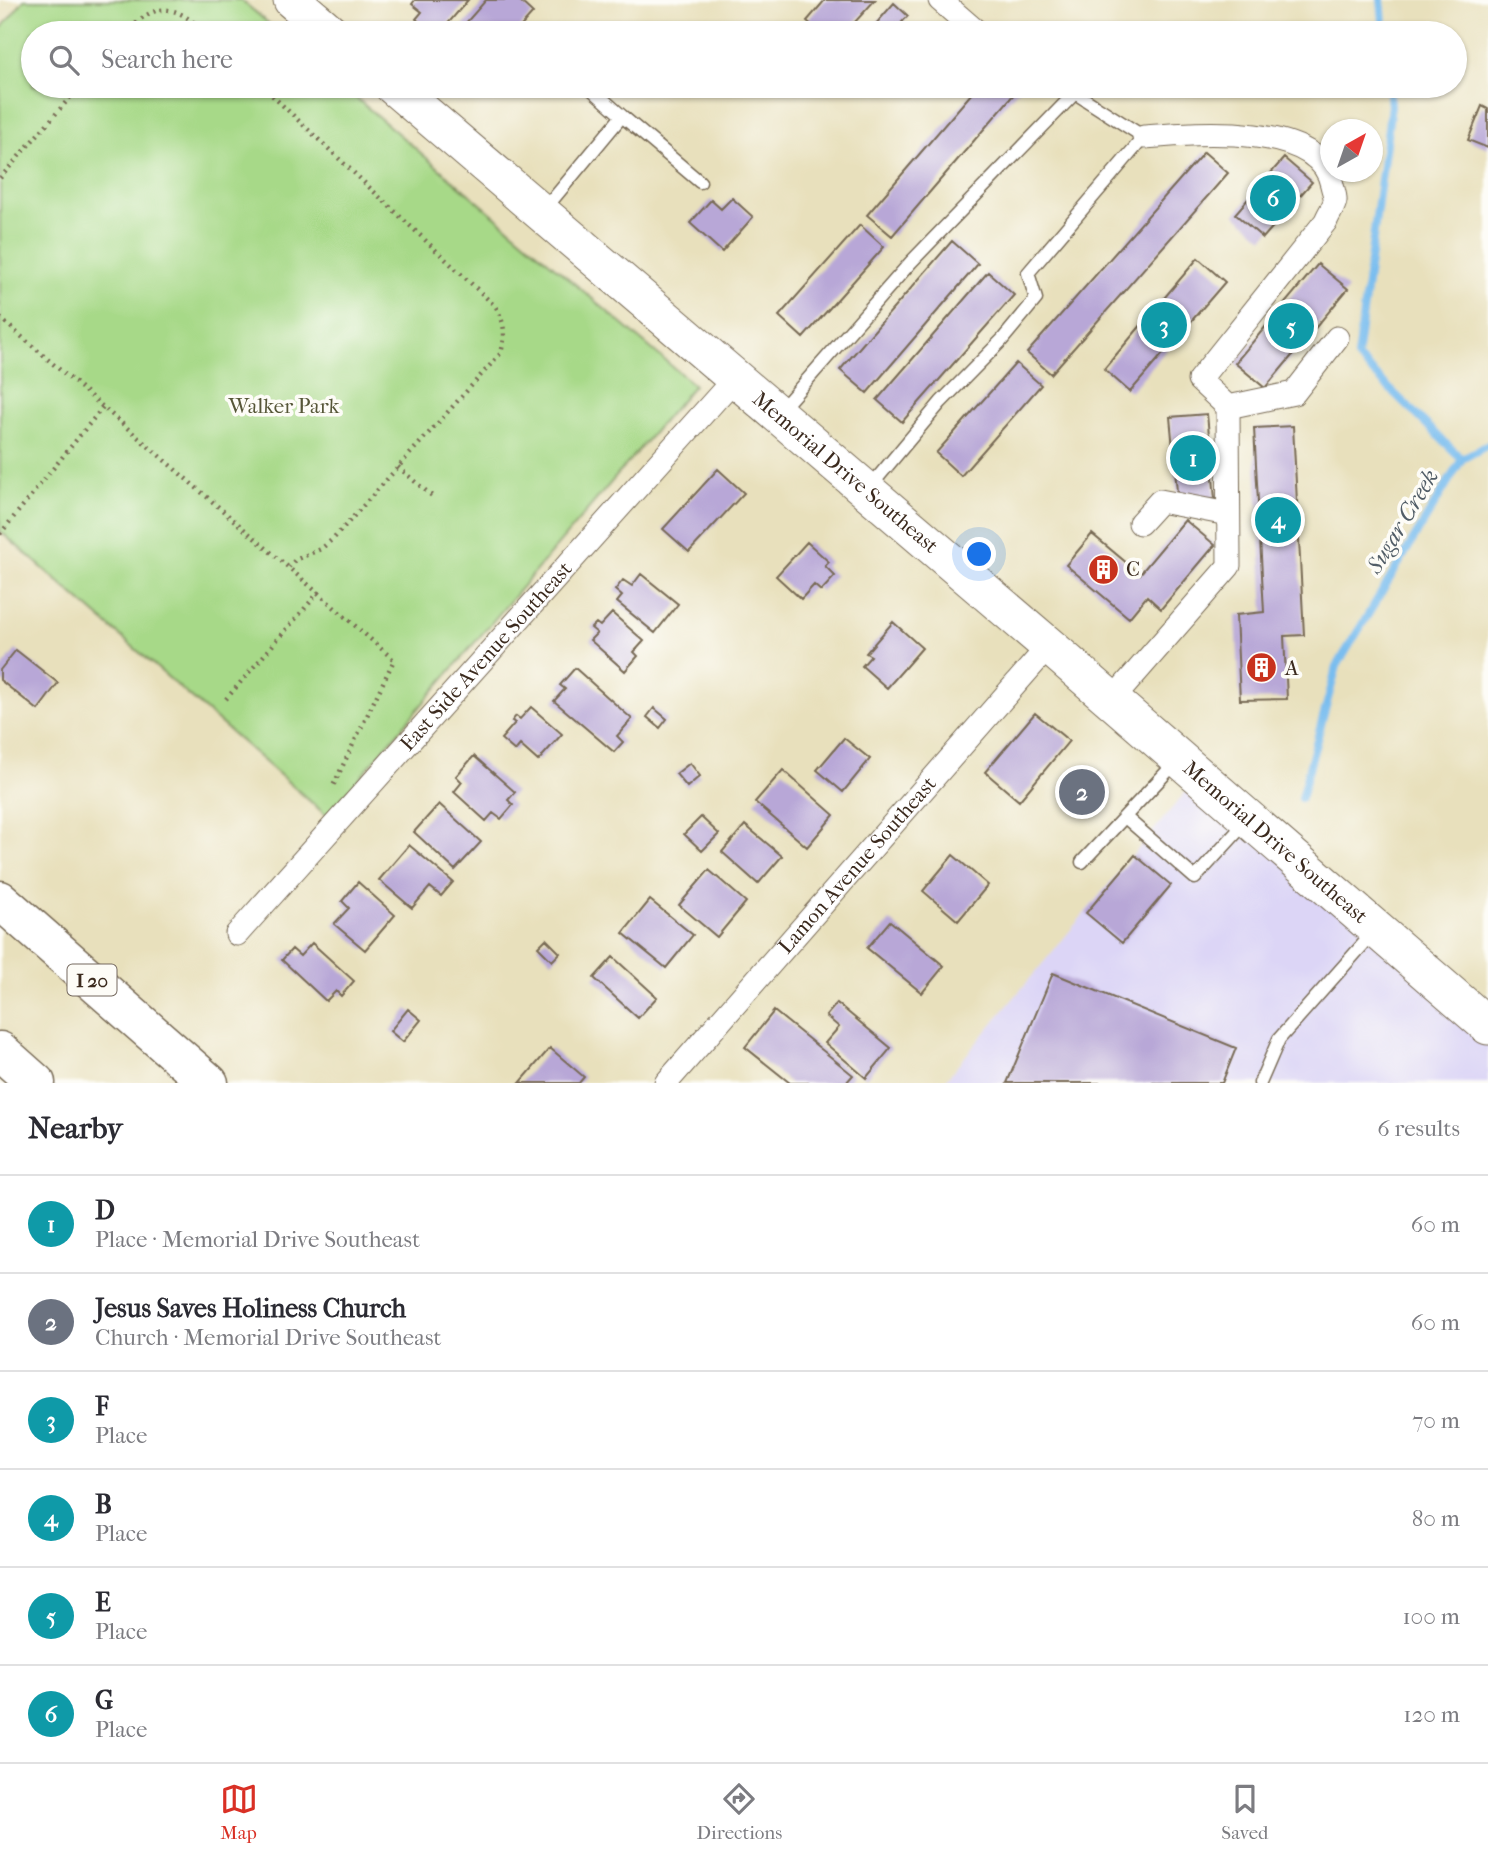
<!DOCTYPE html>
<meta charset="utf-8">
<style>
body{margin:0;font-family:"IM FELL French Canon",serif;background:#f2f2f3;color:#2b2b33}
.compass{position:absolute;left:1320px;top:119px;width:63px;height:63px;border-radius:50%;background:#fff;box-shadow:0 2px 5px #0004;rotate:40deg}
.you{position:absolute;left:980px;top:555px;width:24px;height:24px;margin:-18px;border:5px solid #fff;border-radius:50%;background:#1a73e8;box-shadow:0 0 0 10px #1a73e833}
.badge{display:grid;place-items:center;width:46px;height:46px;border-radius:50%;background:#d93025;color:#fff;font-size:23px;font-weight:700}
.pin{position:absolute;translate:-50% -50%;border:4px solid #fff;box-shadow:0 2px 7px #0006}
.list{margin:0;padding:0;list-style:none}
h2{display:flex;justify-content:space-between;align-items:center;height:91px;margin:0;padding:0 28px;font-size:30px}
h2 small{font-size:23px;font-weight:400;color:#7c7c81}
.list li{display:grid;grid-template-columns:46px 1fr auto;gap:21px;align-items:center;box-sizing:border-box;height:98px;padding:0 28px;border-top:2px solid #e1e1e2}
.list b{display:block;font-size:26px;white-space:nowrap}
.list p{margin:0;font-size:23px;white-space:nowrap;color:#7c7c81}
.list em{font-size:23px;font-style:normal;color:#7c7c81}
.icon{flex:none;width:38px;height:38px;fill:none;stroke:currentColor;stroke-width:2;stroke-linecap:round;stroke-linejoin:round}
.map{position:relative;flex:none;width:1488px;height:1083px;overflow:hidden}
.search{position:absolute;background:#fff;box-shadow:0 2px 5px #0004;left:21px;right:21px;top:21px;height:77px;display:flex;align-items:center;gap:18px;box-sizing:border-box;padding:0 24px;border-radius:38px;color:#7c7c81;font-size:26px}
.sheet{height:679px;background:#fff}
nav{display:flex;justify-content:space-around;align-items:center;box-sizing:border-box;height:98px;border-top:2px solid #e1e1e2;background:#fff;font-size:19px;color:#7c7c81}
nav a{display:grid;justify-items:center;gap:4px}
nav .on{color:#d93025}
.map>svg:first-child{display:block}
</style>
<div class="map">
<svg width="1488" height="1083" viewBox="0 0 1488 1083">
<rect width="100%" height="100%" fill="#fdfcf7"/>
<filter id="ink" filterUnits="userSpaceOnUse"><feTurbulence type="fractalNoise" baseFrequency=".0143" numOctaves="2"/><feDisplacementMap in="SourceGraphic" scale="14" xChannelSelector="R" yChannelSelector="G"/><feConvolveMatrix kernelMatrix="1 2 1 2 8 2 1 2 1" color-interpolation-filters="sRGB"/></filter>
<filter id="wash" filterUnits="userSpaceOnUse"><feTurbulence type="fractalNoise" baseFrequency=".00686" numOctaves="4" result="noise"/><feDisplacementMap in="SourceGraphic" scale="28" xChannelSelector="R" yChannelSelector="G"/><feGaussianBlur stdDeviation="1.57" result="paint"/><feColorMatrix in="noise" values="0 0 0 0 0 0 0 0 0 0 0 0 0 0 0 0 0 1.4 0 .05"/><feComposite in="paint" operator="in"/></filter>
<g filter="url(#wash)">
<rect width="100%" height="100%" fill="#e8e0bc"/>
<!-- built -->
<path fill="#dcd5f6" d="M 1199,776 L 1488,1026 L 1488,1083 L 943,1083 Z"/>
<!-- green -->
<path fill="#a7d988" stroke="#718253" stroke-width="2" d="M 24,0 L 241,0 L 280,33 L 33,33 L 33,86 L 342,86 L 694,385 L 327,816 L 0,531 L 0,30 Z"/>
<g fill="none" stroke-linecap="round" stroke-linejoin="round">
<!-- stream -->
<path stroke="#79bdef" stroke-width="8" d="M 1381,0 L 1384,33
M 1389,86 L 1391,106 L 1357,357 L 1462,459
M 1301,798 L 1337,666 L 1462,459 L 1488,445"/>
</g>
<g id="blocks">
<!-- building -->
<path fill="#b8a7d7" d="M 415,0 L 468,0 L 440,33 L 432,33 L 416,19 L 422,12 L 412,4 Z
M 486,0 L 519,0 L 533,13 L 515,33 L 457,33 Z
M 825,0 L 875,0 L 845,33 L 821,33 L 807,21 Z
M 894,3 L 908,16 L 902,22 L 914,33 L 868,33 Z
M 978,86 L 1021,86 L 892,236 L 867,215 Z
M 1482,106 L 1488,109 L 1488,148 L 1468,140 Z
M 1204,152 L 1228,173 L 1051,374 L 1027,353 Z
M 1284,158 L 1312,182 L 1263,238 L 1235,214 Z
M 732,198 L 753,217 L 722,252 L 690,223 L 711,200 L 721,209 Z
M 860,225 L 884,247 L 803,338 L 779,316 Z
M 952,241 L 978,264 L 867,393 L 840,370 Z
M 1198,258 L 1225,282 L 1130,392 L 1104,369 Z
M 1318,264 L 1348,289 L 1265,388 L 1235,363 Z
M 988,272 L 1014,295 L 902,422 L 877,400 Z
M 1016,363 L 1041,385 L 961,476 L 936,453 Z
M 1207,414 L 1215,499 L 1178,502 L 1170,417 Z
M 1293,426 L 1304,635 L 1284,636 L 1287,699 L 1240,700 L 1236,615 L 1264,612 L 1254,428 Z
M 718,469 L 744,493 L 689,552 L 663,529 Z
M 1185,520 L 1215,545 L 1161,609 L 1147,596 L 1129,618 L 1066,565 L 1092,534 L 1140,574 Z
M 807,542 L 829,562 L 825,566 L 835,576 L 821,591 L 814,585 L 801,599 L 776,576 Z
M 641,574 L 678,604 L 655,633 L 617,602 L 622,596 L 615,590 L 623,580 L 632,586 Z
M 612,613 L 644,641 L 634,652 L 638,656 L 625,671 L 590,640 L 597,633 L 591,628 L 596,623 L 600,626 Z
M 893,622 L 922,648 L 887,688 L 862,666 L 871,656 L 866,653 Z
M 16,650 L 58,683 L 38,710 L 0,680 L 0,670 Z
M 575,668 L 632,719 L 617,736 L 623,742 L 614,752 L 554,701 L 565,689 L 560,685 Z
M 531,707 L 562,734 L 538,761 L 520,745 L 515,751 L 501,739 L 515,723 L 512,721 L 516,716 L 520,719 Z
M 654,708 L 667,719 L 660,728 L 647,717 Z
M 1035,713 L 1069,741 L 1019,801 L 985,772 Z
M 844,738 L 870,759 L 843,792 L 817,770 Z
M 474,756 L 515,792 L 508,800 L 513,805 L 501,819 L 493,813 L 486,821 L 454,792 L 462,782 L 456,776 Z
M 690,763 L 700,776 L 687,787 L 676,774 Z
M 783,770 L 834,815 L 807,847 L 755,802 Z
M 439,804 L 481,842 L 455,870 L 414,832 Z
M 701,817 L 719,834 L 702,851 L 684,834 Z
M 745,825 L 782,856 L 758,884 L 722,852 Z
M 409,845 L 453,882 L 441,896 L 430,887 L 412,908 L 379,880 Z
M 953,855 L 988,885 L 958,921 L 923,891 Z
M 1135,855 L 1171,885 L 1122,943 L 1086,913 Z
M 709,870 L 746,902 L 717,937 L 679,905 Z
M 358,882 L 395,915 L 365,950 L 334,924 L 349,908 L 342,901 Z
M 650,900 L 693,935 L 666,968 L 623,933 Z
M 890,921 L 944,966 L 922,993 L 867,948 Z
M 546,939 L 560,953 L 552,961 L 538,947 Z
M 312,943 L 354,981 L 341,996 L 336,991 L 326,1001 L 282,960 L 292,949 L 300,956 Z
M 613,957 L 657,997 L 638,1018 L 594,978 Z
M 1053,973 L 1236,1048 L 1222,1083 L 1007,1083 Z
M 837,1003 L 891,1048 L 866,1078 L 825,1043 L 839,1027 L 826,1016 Z
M 408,1009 L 421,1020 L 403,1042 L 390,1031 Z
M 774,1011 L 853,1075 L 846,1083 L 790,1083 L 745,1047 Z
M 550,1048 L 584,1077 L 579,1083 L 520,1083 Z"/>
</g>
</g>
<g filter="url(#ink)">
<use href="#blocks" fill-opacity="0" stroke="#786a55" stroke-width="2"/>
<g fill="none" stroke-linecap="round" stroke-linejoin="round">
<defs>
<path id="lane" d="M 588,86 L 622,116
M 544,210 L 622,116 L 700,182
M 779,412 L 911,262 L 1075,93 L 1144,137 L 1028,273 L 1036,299 L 1002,340 L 941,402 L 869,488
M 1125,817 L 1195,878 L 1247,821
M 1082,862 L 1177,761
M 1260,1083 L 1279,1039 L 1374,932"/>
<g id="street">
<path d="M 940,0 L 978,33"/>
<path d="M 1228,407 L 1294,393 L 1337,338"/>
<path d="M 1140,523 L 1160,501 L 1228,514"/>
<path d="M 1112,700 L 1229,566 L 1228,407 L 1199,380 L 1326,221 C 1328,215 1334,207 1335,201 C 1336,197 1333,190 1332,185 C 1320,121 1193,133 1144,137"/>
<path id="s1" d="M 237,934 L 735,378"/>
<path id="s2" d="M 666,1083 L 1049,646"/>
</g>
<g id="primary">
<path d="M 292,0 L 331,33"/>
<path id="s3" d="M 393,86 L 1049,646 L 1488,1026"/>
</g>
<path id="highway" d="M 0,900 L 209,1083
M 0,1051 L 36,1083"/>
</defs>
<!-- lane casing -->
<use href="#lane" stroke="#786a55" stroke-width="15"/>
<!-- street casing -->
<use href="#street" stroke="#786a55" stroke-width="25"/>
<!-- primary casing -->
<use href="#primary" stroke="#786a55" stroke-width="39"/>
<!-- highway casing -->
<use href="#highway" stroke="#786a55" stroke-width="41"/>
<!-- path -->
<path stroke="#786a55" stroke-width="4.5" stroke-dasharray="2 5" stroke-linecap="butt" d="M 126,33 C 156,0 175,4 206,33
M 262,86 L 496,307 C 505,324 506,334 501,353 L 335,537 L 321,549 L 295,560 L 289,567
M 0,178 L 80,86
M 0,318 L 318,593
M 398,467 L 432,496
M 0,534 L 103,407
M 226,699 L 318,593 L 394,660 L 332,788"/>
<!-- lane -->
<use href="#lane" stroke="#fff" stroke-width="12"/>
<!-- street -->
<use href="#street" stroke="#fff" stroke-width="23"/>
<!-- primary -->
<use href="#primary" stroke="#fff" stroke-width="37"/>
<!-- highway -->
<use href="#highway" stroke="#fff" stroke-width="38"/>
</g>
</g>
<!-- icons -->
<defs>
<symbol id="building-disc" viewBox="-11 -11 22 22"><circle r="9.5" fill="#c8321e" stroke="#fdfcf7"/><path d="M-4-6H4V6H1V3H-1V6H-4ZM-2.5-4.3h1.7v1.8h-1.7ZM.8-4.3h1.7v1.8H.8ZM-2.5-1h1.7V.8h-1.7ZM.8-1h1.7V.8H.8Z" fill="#fff"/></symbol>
</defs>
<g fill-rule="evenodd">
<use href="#building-disc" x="1086" y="552" width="35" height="35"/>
<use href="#building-disc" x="1244" y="650" width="35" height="35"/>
</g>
<g text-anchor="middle" stroke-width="7" stroke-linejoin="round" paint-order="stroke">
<!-- shield labels -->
<rect fill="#fdfcf7" stroke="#75695f" stroke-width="2" x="67.5" y="964.5" width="49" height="31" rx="5"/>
<g font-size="19" font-weight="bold" fill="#3b2a1e">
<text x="92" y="987">I 20</text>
</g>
<!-- park labels -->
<g font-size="21" fill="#565638" stroke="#fdfcf7">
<text x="284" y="413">Walker Park</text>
</g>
<!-- street labels -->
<g font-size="21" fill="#3b2a1e" stroke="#fdfcf7">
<text dy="7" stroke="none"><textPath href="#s3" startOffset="595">Memorial Drive Southeast</textPath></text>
<text dy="7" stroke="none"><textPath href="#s1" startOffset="373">East Side Avenue Southeast</textPath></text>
<text dy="7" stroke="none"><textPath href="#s3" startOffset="1162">Memorial Drive Southeast</textPath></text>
<text dy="7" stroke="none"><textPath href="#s2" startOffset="290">Lamon Avenue Southeast</textPath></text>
</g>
<!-- poi labels -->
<g font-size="21" fill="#3b2a1e" stroke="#fdfcf7" text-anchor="start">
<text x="1126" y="576">C</text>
<text x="1285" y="675">A</text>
</g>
<!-- water labels -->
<g font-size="23" font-style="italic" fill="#515d67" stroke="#fdfcf7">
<text transform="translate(1402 521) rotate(-59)" y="8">Sugar Creek</text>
</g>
</g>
</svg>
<svg class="compass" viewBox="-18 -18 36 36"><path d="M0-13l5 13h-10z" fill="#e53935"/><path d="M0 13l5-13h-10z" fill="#7c7c81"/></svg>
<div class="you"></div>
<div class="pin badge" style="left:1193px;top:458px;background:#0f9aa8">1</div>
<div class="pin badge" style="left:1082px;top:792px;background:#6b7280">2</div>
<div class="pin badge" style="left:1164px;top:325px;background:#0f9aa8">3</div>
<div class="pin badge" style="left:1278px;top:520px;background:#0f9aa8">4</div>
<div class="pin badge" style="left:1291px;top:326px;background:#0f9aa8">5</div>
<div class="pin badge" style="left:1273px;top:198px;background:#0f9aa8">6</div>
<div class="search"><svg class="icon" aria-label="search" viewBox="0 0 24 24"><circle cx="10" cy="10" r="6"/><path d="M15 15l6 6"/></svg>Search here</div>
</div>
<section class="sheet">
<h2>Nearby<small>6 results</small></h2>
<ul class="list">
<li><span class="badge" style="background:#0f9aa8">1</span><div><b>D</b><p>Place · Memorial Drive Southeast</p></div><em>60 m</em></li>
<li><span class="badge" style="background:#6b7280">2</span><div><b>Jesus Saves Holiness Church</b><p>Church · Memorial Drive Southeast</p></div><em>60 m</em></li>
<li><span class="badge" style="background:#0f9aa8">3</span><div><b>F</b><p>Place</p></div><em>70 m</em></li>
<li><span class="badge" style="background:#0f9aa8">4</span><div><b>B</b><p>Place</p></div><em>80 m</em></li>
<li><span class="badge" style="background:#0f9aa8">5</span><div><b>E</b><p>Place</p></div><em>100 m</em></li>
<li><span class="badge" style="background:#0f9aa8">6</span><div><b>G</b><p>Place</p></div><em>120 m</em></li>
</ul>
</section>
<nav>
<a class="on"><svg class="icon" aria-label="map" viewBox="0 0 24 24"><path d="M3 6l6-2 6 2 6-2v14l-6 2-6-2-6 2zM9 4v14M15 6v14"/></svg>Map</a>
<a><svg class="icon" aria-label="directions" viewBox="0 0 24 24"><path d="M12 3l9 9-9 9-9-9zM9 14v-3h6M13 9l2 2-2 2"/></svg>Directions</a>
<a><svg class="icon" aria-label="saved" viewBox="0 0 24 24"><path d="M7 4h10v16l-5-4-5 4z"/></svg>Saved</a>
</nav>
